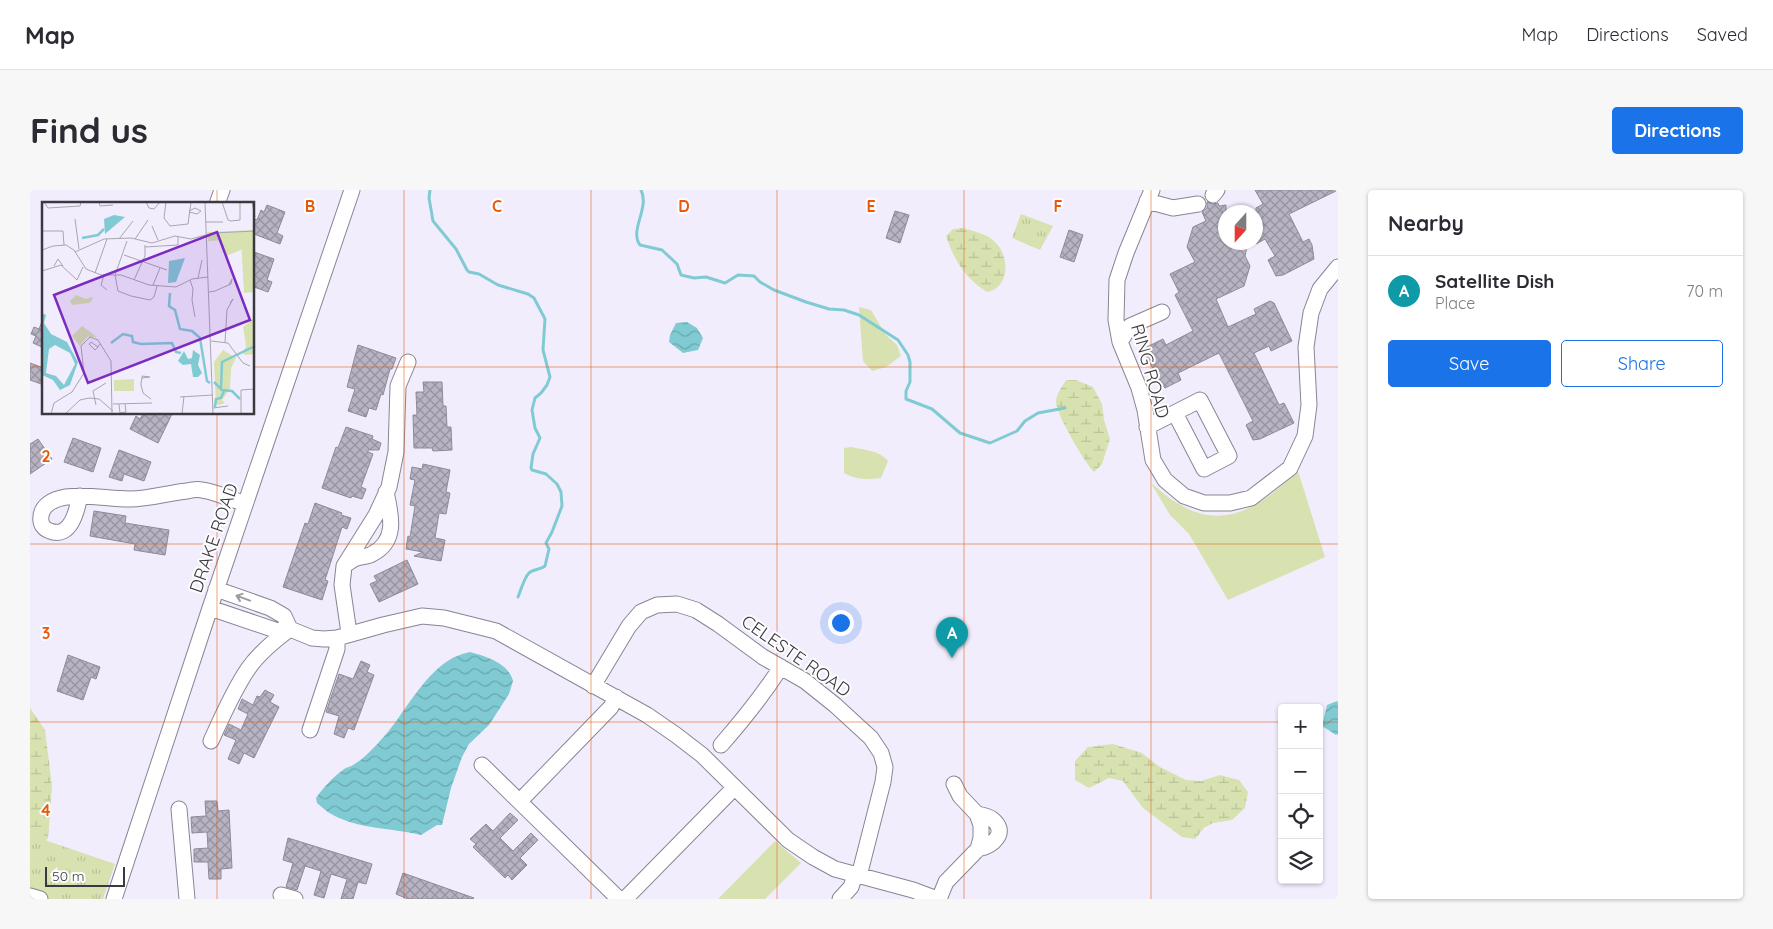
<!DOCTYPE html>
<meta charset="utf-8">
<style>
body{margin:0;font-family:Quicksand,sans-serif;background:#f7f7f7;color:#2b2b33}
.controls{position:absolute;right:15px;bottom:15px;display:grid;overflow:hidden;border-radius:5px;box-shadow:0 1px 4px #0004}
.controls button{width:45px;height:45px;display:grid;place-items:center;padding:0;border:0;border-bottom:1px solid #e1e1e2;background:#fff;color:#2b2b33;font:25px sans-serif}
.compass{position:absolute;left:1188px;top:15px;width:45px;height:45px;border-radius:50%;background:#fff;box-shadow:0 1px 4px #0004;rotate:201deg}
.scale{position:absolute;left:15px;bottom:12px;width:80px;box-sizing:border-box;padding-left:5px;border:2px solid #3a393f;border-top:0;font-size:14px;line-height:18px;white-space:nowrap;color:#3a393f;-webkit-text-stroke:4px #fdfdfd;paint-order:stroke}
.you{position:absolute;left:810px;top:432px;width:18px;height:18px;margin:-12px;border:4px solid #fff;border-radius:50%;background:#1a73e8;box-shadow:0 0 0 8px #1a73e833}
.badge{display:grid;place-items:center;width:32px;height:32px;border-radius:50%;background:#1a73e8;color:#fff;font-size:16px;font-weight:700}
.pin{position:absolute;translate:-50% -41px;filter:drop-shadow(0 1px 2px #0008)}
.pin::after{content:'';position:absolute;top:26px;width:18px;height:15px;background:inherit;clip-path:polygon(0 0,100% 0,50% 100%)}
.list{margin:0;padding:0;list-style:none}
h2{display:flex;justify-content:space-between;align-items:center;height:65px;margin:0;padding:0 20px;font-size:21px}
h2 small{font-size:16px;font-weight:400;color:#7c7c81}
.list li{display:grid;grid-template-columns:32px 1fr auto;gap:15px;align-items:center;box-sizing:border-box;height:70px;padding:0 20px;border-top:1px solid #e1e1e2}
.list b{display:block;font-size:19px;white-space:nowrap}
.list p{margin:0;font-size:16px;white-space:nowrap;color:#7c7c81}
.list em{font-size:16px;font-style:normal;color:#7c7c81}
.actions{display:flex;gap:10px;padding:15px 20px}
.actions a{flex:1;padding:11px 0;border:1px solid #1a73e8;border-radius:5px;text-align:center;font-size:18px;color:#1a73e8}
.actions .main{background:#1a73e8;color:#fff}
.icon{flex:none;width:28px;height:28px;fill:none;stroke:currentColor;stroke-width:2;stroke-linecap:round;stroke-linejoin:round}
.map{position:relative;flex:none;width:1308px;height:709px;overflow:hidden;border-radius:5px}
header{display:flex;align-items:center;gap:30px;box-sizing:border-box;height:70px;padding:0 25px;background:#fff;border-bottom:1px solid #e1e1e2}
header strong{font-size:24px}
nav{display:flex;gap:28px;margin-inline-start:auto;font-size:18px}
.intro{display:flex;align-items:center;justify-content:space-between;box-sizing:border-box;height:120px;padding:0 30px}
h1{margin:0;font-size:35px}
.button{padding:12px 22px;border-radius:5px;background:#1a73e8;color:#fff;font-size:18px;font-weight:700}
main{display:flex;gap:30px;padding:0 30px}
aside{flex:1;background:#fff;border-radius:5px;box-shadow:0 1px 4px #0004}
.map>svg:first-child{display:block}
</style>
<header>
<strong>Map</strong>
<nav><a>Map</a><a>Directions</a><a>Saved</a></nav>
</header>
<div class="intro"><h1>Find us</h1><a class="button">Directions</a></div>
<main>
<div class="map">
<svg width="1308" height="709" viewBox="0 0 1308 709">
<defs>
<pattern id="wetland-marsh" width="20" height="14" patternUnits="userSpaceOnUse" patternTransform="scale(1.25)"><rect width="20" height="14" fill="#d7e2b0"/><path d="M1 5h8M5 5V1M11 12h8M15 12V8" fill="none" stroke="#b9c398"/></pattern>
<pattern id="park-tufts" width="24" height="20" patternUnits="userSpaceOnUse" patternTransform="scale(1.25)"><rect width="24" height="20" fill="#d7e2b0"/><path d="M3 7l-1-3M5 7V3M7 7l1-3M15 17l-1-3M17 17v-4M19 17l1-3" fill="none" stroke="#b9c398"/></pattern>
<pattern id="water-waves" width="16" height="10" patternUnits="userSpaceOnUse" patternTransform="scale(1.25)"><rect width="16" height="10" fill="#80cbd3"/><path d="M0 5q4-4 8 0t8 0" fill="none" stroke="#6aa6ad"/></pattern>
<pattern id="building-cross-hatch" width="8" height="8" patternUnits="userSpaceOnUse" patternTransform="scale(1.25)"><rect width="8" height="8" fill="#b7b3c2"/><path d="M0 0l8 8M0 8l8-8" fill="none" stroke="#96939f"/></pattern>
</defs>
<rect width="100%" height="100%" fill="#f2edfd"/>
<!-- grass -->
<path fill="#d7e2b0" d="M 829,117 L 841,120 L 856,145 L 867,155 L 871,166 L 856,177 L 842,181 L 833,171 Z
M 821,257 C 834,260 849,260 858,271 L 851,288 C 836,290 828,290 814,283 L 814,258 Z
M 1268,281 L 1295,367 L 1198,410 L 1159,344 L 1140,325 L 1121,293 C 1130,300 1139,309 1149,314 C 1197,343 1233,313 1268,281 Z
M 745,651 L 771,673 L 735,709 L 688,709 Z"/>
<!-- wetland -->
<path fill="url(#wetland-marsh)" d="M 933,38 C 943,41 958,44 965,52 C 980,66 980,98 957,102 C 935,88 924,70 916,46 L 923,39 Z
M 1036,190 L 1046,190 L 1063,197 L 1072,214 L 1074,230 L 1080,249 L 1072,274 L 1064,282 C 1055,273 1026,224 1026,212 C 1026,204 1032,197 1036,190 Z
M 0,518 L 15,540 L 22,596 L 18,648 L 8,661 L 0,661 Z
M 1083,554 L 1112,563 L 1130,577 L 1156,590 L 1171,591 L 1190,585 L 1209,590 L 1218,602 L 1215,618 L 1202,630 L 1183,633 L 1175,637 L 1165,649 L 1152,647 L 1113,618 L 1093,591 L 1079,588 L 1059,598 L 1045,590 L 1045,571 L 1058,557 Z"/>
<!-- park -->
<path fill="url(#park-tufts)" d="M 991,24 L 1023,36 L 1010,60 L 982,48 Z
M 0,645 L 85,674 L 73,709 L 0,709 Z"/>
<!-- water -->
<path fill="url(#water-waves)" d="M 657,132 L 667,138 L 673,148 L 668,160 L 653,163 L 639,152 L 640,145 L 646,133 Z
M 440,462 C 455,466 479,473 483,491 L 479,504 L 459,535 L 439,554 L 432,567 L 421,598 L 412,635 L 407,635 L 391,645 C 363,638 328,639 303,625 C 297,622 292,617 287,613 L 286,608 C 292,599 304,586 313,580 C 316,577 320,577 323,575 C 332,570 342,560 349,552 C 377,524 397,470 440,462 Z
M 1307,511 L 1308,513 L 1308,544 L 1306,545 L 1292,536 L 1297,515 Z"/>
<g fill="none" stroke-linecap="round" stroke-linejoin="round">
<!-- stream -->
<path stroke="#80cbd3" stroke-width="3" d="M 400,0 L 399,8 L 403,31 L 426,59 L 437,80 L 439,82 L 449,84 L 468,95 L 498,104 L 504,108 L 515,129 L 513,160 L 520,187 L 517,195 L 511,203 L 505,208 L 502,220 L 505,238 L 510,248 L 503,264 L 501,278 L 502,280 L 516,284 L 527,294 L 531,302 L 532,316 L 522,342 L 516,353 L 519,359 L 515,376 C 510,380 503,379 499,383 C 494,388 491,400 488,407
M 611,0 C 620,18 599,40 610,55 L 632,60 L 647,74 L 651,85 L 664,88 L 676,87 L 695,93 L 708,85 L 724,86 L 730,92 L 744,100 L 776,112 L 799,119 L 814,120 L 829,125 L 868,150 L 878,165 L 880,172 L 880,192 L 876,201 L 876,209 L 902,219 L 930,243 L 960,253 L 987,241 L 995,231 L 1008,223 L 1035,218"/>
</g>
<!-- building -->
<path fill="url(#building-cross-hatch)" stroke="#8e8a98" d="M 1225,0 L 1308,0 L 1259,24 L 1273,52 L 1279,49 L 1282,55 L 1284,69 L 1253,85 L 1246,86 L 1238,70 L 1245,66 L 1235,49 L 1226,54 L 1226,18 L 1233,14 Z
M 1177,12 L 1182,14 L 1188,13 L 1189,16 L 1196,15 L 1196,52 L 1218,52 L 1215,66 L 1220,76 L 1214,96 L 1186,109 L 1198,137 L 1226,124 L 1224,119 L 1240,111 L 1244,113 L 1262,151 L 1241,161 L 1239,156 L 1224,163 L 1249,215 L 1254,213 L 1264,233 L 1230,249 L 1223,250 L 1216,235 L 1223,231 L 1189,163 L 1148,183 L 1151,190 L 1135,198 L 1131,194 L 1113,159 L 1133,149 L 1136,155 L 1163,141 L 1145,105 L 1149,102 L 1140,84 L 1165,72 L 1157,57 L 1163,37 L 1176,31 L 1172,22 L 1177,18 Z
M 237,15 L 255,22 L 247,43 L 253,46 L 250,54 L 224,44 L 224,29 L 227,30 L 231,20 L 234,22 Z
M 865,21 L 879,25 L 870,53 L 856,48 Z
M 1039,40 L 1053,45 L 1044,72 L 1030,67 Z
M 224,62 L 244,69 L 237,90 L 242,92 L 238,102 L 224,97 Z
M 14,127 L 14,158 L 3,153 L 6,146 L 1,144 L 4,137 L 9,139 Z
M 328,155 L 366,168 L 362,179 L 360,179 L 353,205 L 351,204 L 346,220 L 339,218 L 336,227 L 318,221 L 325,199 L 317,197 Z
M 0,173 L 14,178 L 14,195 L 0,190 Z
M 393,192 L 412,192 L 413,216 L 416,216 L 417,237 L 421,237 L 422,260 L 403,261 L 402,258 L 384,258 L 383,225 L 387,225 L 386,202 L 394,202 Z
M 113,224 L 142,224 L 128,253 L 100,239 L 106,226 L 110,229 Z
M 316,237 L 343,246 L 342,249 L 351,253 L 349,260 L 338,260 L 338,262 L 343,264 L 331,297 L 336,299 L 332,309 L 322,306 L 321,308 L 292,298 L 306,257 L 308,258 Z
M 43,248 L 71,258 L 63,282 L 34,272 Z
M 8,249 L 22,269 L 0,284 L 0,254 Z
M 89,260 L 121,272 L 114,291 L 94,284 L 92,291 L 79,287 Z
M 393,274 L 420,280 L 416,302 L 420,303 L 416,324 L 409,323 L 405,348 L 415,350 L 411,371 L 384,366 L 393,362 L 376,359 L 378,346 L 380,347 L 385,316 L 380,315 L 385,290 L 380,289 L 382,277 L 392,279 Z
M 285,313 L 312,323 L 311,325 L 321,328 L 317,339 L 312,337 L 295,390 L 298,391 L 292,410 L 253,397 L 275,333 L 278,334 Z
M 64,321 L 96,326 L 95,333 L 139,340 L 135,365 L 104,360 L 105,354 L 60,346 Z
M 377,370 L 388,394 L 349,412 L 340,394 L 347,391 L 344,386 Z
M 38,465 L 70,477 L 66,489 L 61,487 L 53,510 L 27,501 Z
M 331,471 L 340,475 L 337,482 L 344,485 L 324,540 L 318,538 L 314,548 L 304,544 L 309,526 L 296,522 L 309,484 L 323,489 Z
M 235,500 L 244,505 L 240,512 L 249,517 L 224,568 L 214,563 L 209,574 L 198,569 L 206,550 L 194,545 L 199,534 L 211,540 L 218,524 L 208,519 L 212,509 L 223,515 L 227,506 L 230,507 Z
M 175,611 L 187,611 L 188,621 L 199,620 L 202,678 L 191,679 L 191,689 L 179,689 L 178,672 L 164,672 L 164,659 L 178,658 L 177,642 L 162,643 L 161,627 L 176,626 Z
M 480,623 L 488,630 L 470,648 L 483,661 L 501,643 L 508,650 L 490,668 L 497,675 L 482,690 L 478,685 L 475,688 L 443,657 L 446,654 L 440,649 L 456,634 L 463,641 Z
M 258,648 L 342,674 L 336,694 L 328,692 L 323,709 L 311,709 L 317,689 L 301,684 L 294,708 L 284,705 L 291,681 L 275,676 L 267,700 L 256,697 L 263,673 L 253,670 Z
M 373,683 L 444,708 L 443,709 L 378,709 L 366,704 Z"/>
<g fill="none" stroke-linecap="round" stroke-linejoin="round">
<defs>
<path id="minor" d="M 1122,0 L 1096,63 L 1087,90 L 1086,130 L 1090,152 L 1109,198 L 1115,220 L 1123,270 L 1135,290 L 1154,306 L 1174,313 L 1200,313 L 1221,308 L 1260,278 L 1275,246 L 1279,215 L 1276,157 L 1281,123 L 1290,99 L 1308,77
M 1183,5 L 1187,0
M 1117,11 L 1143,18 L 1168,14
M 187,14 L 192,0
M 1090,152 L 1100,136 L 1132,122
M 1117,237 L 1170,210 L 1199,266 L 1174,279 L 1145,223
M 50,306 C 47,320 41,349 20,341 C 7,337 9,321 18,314 C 23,310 30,308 36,307 C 57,304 79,309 100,309 C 119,309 138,303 157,301 C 161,300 167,299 172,300 C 186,302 201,309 215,314
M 314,376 C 318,373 323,369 327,368 C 332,366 338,367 342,364 C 368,351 361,325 356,302
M 186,399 L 240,418 L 254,426 L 260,439 L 282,448 L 294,449 L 307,448 L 353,435 L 392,426 L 414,428 L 466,441 L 617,525 L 646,545 L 672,565 L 758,650 L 783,667 L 805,679 L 883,700 L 907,709
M 180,418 L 248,441 L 260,439
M 319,443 L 312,395 L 314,376 L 346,325 L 359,297 L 366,262 L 368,196 L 378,172
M 563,496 L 599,436 L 611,422 L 627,415 L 647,414 L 666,420 L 688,434 L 733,467 L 775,491 L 805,515 L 841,548 L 851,563 L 855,577 L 853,592 L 829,686
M 280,540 L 307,459 L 307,448
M 181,551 C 192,527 203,501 218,479 C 229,463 245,450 260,439
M 691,555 C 713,530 733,505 751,477
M 452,575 L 589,709
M 490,611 L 581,517 L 586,507
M 149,619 L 157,709
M 947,624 C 952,625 958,626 962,629 C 979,642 963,656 948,659
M 251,705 L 265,709
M 0,706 L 10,709
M 84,709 L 180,418 L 322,0
M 595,709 L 704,598
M 810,709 L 821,697 L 825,685
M 909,709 L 916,692 L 948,659 L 951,648 L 951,635 L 947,624 L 930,606 L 924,594"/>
</defs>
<!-- minor casing -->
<use href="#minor" stroke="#898593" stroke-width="17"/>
<!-- minor -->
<use href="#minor" stroke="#fff" stroke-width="15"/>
</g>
<!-- one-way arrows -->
<defs><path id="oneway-shaft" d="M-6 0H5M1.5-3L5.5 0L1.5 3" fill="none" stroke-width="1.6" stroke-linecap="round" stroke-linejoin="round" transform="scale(1.25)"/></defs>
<use stroke="#9c9c9f" href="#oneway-shaft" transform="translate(213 408) rotate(-160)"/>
<!-- grid -->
<path fill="none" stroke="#e8590c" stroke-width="1" stroke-opacity="0.55" d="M 187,0 L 187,14M 374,0 L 374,709M 561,0 L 561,709M 747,0 L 747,709M 934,0 L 934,709M 1121,0 L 1121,709M 0,177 L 14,177M 224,177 L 1308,177M 187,224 L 187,709M 0,354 L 1308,354M 0,532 L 1252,532M 1289,532 L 1308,532"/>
<g text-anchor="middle" stroke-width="4" stroke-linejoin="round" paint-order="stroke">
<!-- street labels -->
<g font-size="18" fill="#3a393f" stroke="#fdfdfd">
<text transform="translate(1120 181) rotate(74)" y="6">RING ROAD</text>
<text transform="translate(184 348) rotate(-71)" y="6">DRAKE ROAD</text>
<text transform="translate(766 466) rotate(35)" y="6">CELESTE ROAD</text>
</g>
</g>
<!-- overview -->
<g transform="translate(12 12)">
<rect width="212" height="212" fill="#f2edfd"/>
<path d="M 40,124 L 55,135 L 45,135 L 38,144 L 30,134 ZM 92,177 L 92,189 L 72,189 L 72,178 Z" fill="#d7e2b0"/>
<path d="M 176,37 L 200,37 L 204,46 L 184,54 ZM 34,93 L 44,97 L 50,95 L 51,97 L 47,101 L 30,103 L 28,99 ZM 212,116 L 212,152 L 204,153 L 201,152 L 204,144 L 201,125 ZM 181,148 L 194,156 L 189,166 L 188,187 L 180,198 L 183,201 L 177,203 L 174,202 L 172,160 Z" fill="#d7e2b0"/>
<path d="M 212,28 L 212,90 L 202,91 L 199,37 L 166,39 L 165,30 Z" fill="#d7e2b0"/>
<path d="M 72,13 L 83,15 L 63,32 L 62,17 ZM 143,56 L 134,80 L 126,81 L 127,59 ZM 0,111 L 4,113 L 2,121 L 9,132 L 25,140 L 36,160 L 28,183 L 18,188 L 11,178 L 0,173 ZM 13,143 L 28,151 L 33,162 L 22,183 L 14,174 L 4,171 L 7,147 ZM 142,149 L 146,157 L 150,156 L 151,148 L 158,153 L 156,163 L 160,171 L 156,175 L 151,175 L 149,162 L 141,163 L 136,159 Z" fill="#80cbd3" fill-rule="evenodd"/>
<path fill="none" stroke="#80cbd3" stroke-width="2.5" d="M 40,36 L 56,33 L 62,27M 128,91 L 127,104 L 133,108 L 138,127 L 150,129 L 158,136 L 165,179 L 168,181M 69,141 L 81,132 L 90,134 L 91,140 L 99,142 L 130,141 L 134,150 L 139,151M 172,180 L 180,188 L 190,189 L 198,197M 179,187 L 180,160 L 213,144M 173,205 L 174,197 L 179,196 L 182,189"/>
<path fill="none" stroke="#a8a5b1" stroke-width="1" d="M 2,0 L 6,6 L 38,4 L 39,0M 57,0 L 58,4 L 71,3M 104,0 L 107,6 L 112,7 L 118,0M 124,0 L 122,16 L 128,24 L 146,22 L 149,0M 163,0 L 171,212M 180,0 L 186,18 L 189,19 L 198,18 L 198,0M 210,0 L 213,15M 147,9 L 153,6 L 159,9 L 155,12 L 147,10M 33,17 L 37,47M 164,20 L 181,20M 110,24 L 116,38M 0,29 L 21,29 L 22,43M 77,37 L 91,19M 93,37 L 106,18M 103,45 L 136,43 L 136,34M 0,48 L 11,44 L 24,43 L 32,48 L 44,67 L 59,73 L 79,73 L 107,83 L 134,85 L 150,77 L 166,75M 33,50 L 62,37 L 89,36 L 110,41 L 133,34 L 149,37 L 171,31 L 213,29M 82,53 L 125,68M 12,64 L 16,57 L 21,64M 0,69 L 19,63 L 35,78 L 41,65M 53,71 L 65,37M 62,73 L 59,83 L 65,88M 73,73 L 76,89 L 89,94 L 108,98 L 112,95 L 115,84M 73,73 L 85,39M 156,76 L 160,58M 92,78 L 103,54 L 103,43M 148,78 L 151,87 L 150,98 L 153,115M 111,83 L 118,66M 167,90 L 173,89 L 189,82 L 190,77 L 187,83M 169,139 L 186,141 L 201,161 L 208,164M 183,140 L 185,108 L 191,97 L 188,101M 56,145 L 49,140 L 47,142 L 53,148 L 56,145 L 58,142M 100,176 L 108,175 L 100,174 L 100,176 L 99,181 L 99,183 L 101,191 L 109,197M 138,195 L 171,193M 71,202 L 110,201M 77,202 L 78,211 L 84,210 L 83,202M 54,203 L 51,189 L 64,181M 171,206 L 186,204M 9,212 L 12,201 L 30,190 L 42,171 L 39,144 L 48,135 L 56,138 L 69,159 L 70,212M 23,212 L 38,198 L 47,196 L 57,197 L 71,209M 140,212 L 142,194M 199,212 L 199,188 L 213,187"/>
<path fill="#7b2cbf" fill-opacity="0.15" stroke="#7b2cbf" stroke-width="2.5" d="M 175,30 L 208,118 L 46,181 L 12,93 Z"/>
<rect width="212" height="212" fill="none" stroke="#3a393f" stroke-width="2.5"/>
</g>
<g font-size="16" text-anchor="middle" font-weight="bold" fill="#e8590c" stroke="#fdfdfd" stroke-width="4" stroke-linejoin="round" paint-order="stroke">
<text x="280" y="22">B</text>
<text x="467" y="22">C</text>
<text x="654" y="22">D</text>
<text x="841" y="22">E</text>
<text x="1028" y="22">F</text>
<text x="16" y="272">2</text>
<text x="16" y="449">3</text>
<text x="16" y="626">4</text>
</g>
</svg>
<div class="controls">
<button>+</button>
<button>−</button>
<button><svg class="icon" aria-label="locate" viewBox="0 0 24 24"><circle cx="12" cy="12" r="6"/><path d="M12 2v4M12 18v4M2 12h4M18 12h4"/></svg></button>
<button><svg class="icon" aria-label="layers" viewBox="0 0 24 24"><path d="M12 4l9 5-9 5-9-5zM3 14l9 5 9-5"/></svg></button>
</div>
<svg class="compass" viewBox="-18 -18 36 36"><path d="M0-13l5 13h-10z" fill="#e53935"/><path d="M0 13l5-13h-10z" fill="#7c7c81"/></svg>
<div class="scale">50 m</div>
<div class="you"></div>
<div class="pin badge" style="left:922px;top:468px;background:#0f9aa8">A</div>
</div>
<aside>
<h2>Nearby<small></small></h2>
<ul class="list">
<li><span class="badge" style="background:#0f9aa8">A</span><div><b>Satellite Dish</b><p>Place</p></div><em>70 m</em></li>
</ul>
<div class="actions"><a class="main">Save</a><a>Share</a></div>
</aside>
</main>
